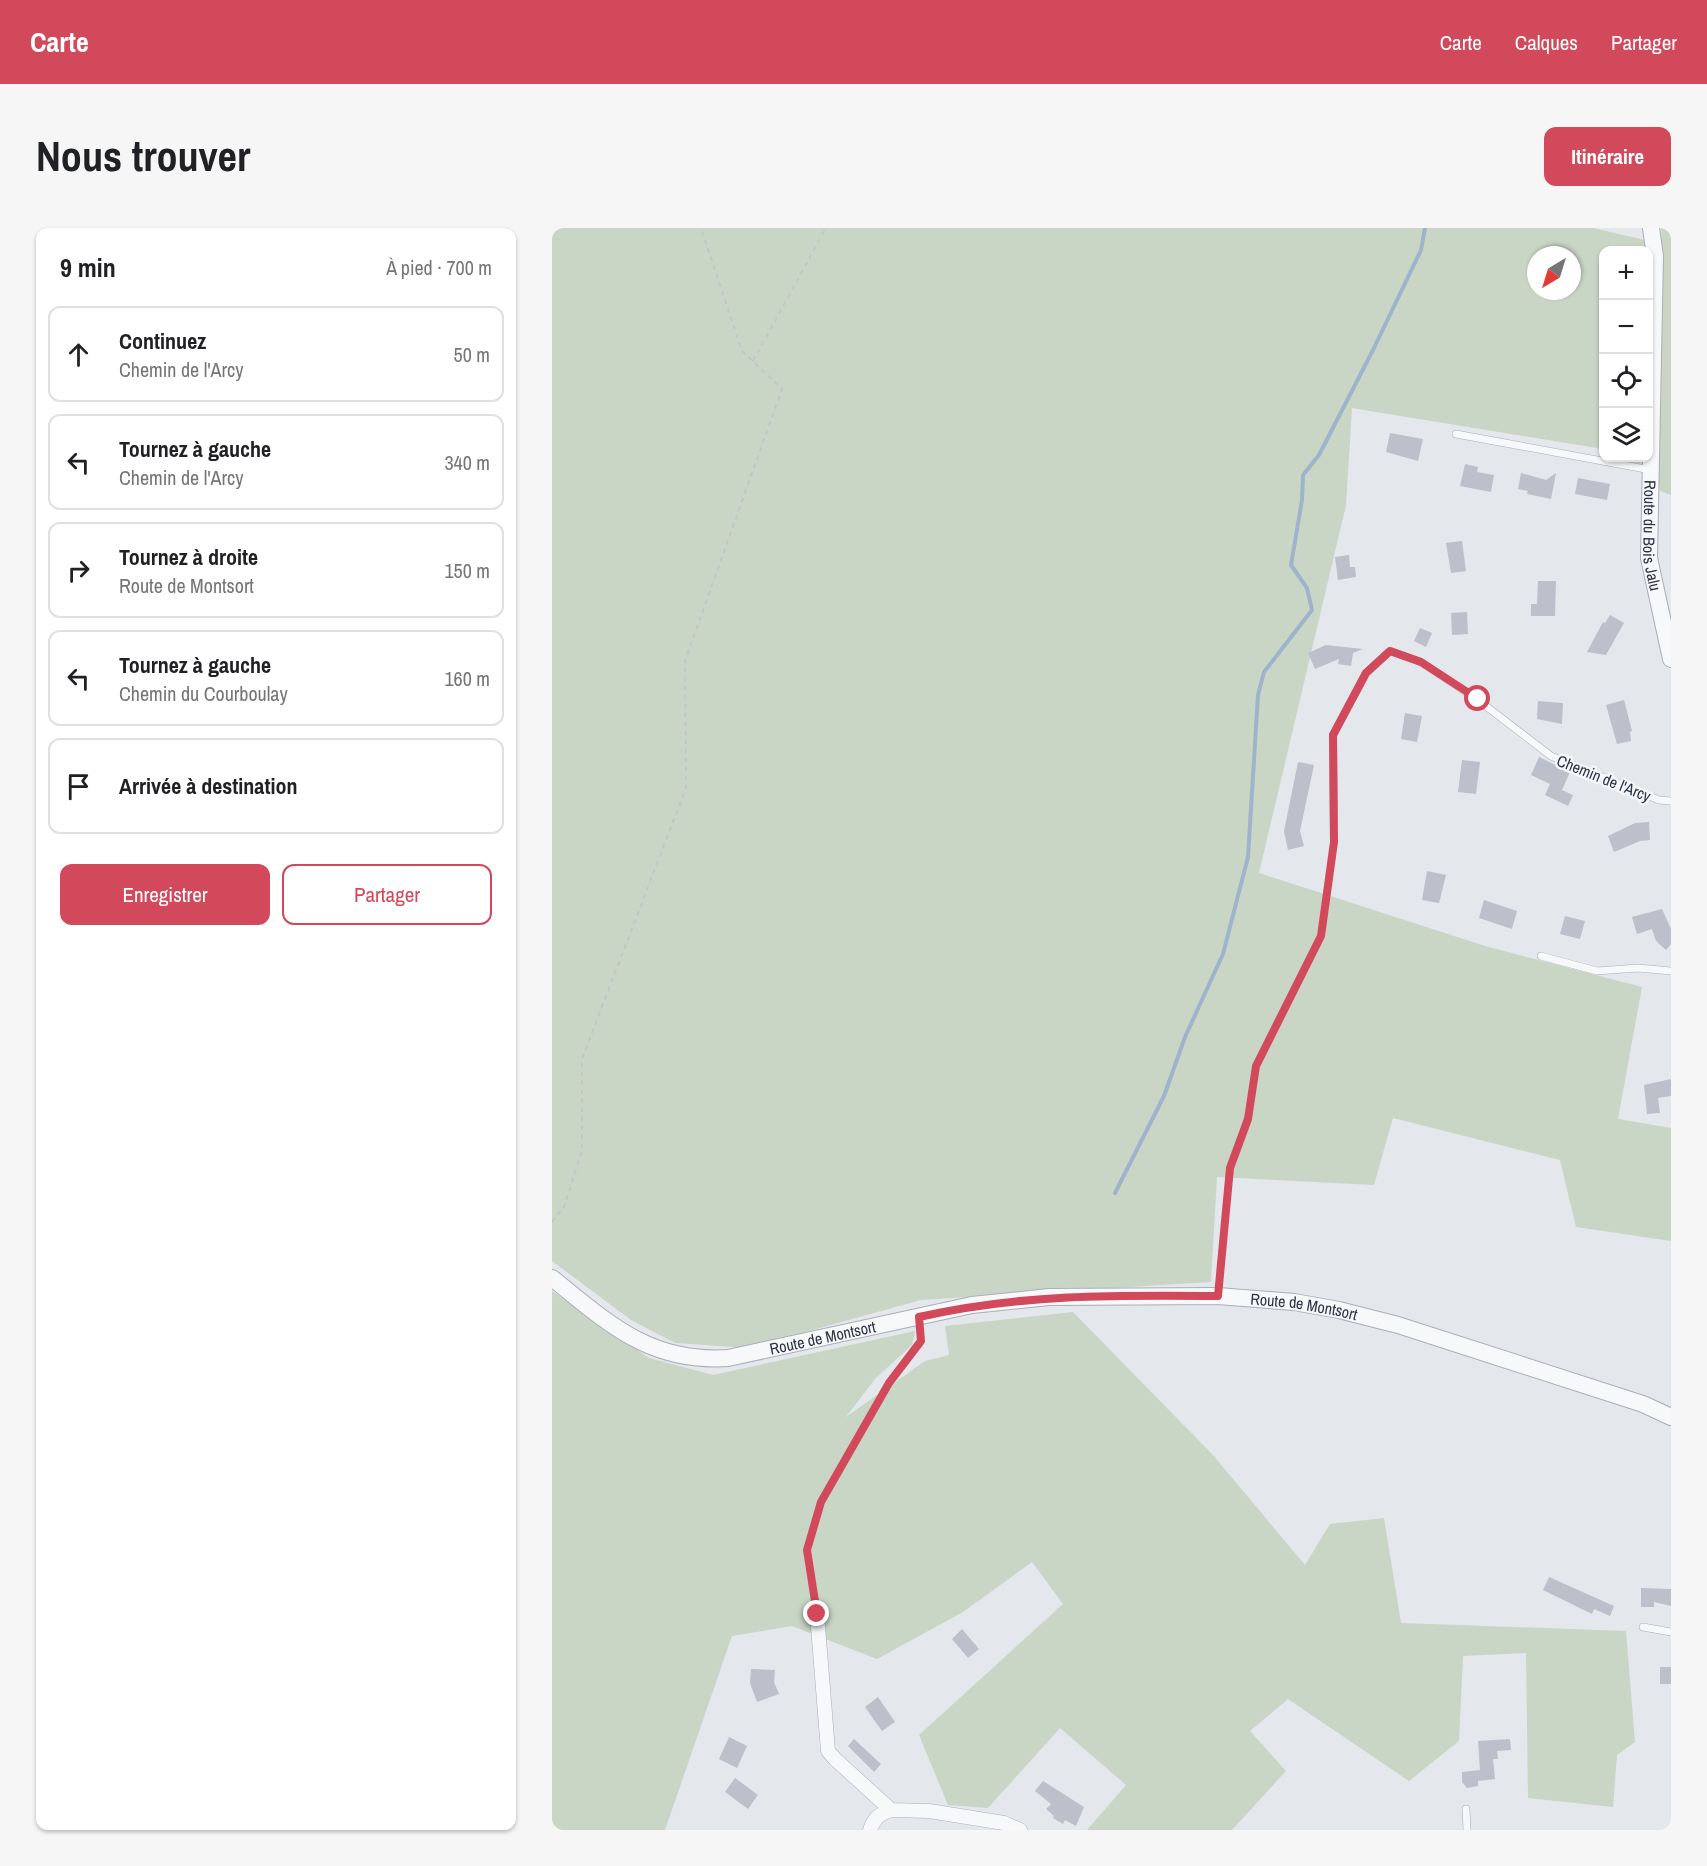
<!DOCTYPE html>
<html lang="fr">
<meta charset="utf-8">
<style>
body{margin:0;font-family:"Archivo Narrow",sans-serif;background:#f6f6f6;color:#202124}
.controls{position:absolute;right:18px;top:18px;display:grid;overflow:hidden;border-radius:12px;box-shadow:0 2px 4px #0004}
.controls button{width:54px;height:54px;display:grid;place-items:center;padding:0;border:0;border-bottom:2px solid #e0e0e0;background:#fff;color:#202124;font:30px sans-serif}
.compass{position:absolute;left:975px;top:18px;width:54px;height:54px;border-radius:50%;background:#fff;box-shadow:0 2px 4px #0004;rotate:218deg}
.stop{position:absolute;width:18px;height:18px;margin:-14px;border:4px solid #d1495b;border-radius:50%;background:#fff}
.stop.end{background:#d1495b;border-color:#fff;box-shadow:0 2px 6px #0008}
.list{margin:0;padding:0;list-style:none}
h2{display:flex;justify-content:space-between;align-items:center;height:78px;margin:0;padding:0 24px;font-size:26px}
h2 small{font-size:20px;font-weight:400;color:#757577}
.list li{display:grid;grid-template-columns:39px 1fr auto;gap:18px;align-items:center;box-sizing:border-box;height:96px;margin:0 12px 12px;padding:0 12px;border:2px solid #e0e0e0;border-radius:12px}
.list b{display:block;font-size:22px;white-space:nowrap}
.list p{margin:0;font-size:20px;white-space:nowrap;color:#757577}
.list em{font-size:20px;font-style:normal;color:#757577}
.actions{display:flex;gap:12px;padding:18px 24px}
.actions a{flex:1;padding:14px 0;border:2px solid #d1495b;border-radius:12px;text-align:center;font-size:21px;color:#d1495b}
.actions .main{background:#d1495b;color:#fff}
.icon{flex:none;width:33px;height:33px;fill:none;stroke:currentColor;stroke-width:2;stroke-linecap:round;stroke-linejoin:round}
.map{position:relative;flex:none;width:1119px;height:1602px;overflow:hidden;border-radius:12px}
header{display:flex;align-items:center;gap:36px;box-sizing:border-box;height:84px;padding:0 30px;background:#d1495b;color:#fff}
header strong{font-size:28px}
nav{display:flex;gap:33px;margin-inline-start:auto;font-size:21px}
.intro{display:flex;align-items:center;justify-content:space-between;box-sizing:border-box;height:144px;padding:0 36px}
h1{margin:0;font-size:42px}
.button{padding:15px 27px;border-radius:12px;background:#d1495b;color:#fff;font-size:21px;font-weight:700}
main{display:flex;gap:36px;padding:0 36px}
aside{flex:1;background:#fff;border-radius:12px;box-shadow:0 2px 4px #0004}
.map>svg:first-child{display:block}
</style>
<header>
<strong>Carte</strong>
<nav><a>Carte</a><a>Calques</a><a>Partager</a></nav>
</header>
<div class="intro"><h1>Nous trouver</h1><a class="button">Itinéraire</a></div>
<main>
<aside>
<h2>9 min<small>À pied · 700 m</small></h2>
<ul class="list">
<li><svg class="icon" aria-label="ahead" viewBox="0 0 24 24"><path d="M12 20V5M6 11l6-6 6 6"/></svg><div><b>Continuez</b><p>Chemin de l'Arcy</p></div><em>50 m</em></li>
<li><svg class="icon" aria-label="left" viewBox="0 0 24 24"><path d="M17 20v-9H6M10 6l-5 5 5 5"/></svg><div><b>Tournez à gauche</b><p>Chemin de l'Arcy</p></div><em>340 m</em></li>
<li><svg class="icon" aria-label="right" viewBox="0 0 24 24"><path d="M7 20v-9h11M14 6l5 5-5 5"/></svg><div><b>Tournez à droite</b><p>Route de Montsort</p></div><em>150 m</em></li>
<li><svg class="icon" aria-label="left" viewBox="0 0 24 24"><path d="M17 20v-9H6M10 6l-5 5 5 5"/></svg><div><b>Tournez à gauche</b><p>Chemin du Courboulay</p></div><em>160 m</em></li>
<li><svg class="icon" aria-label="arrive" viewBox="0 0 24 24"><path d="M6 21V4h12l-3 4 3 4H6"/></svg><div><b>Arrivée à destination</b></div></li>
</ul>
<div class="actions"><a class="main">Enregistrer</a><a>Partager</a></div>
</aside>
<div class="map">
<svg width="1119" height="1602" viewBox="0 0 1119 1602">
<rect width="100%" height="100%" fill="#e4e7ec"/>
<!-- green -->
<path fill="#c9d6c5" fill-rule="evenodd" d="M 0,0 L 1041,0 L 1110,16 L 1109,0 L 1119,0 L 1119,267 L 1108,263 L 1104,230 L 1096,22 L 1052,22 L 1051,221 L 800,180 L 794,277 L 707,645 L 933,718 L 1090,759 L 1066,891 L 1119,900 L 1119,1013 L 1024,999 L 1008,932 L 841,890 L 822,957 L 665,949 L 659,1054 L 369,1072 L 196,1120 L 123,1115 L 79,1092 L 0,1033 ZM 984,27 L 1020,27 L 1020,63 L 984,63 Z
M 0,1063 L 97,1130 L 161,1147 L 363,1103 L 360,1117 L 323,1151 L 294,1189 L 373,1133 L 397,1127 L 393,1098 L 521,1084 L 660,1226 L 753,1337 L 778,1296 L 832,1290 L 849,1395 L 1074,1403 L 1083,1514 L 1065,1527 L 1061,1579 L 976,1570 L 974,1425 L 911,1428 L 907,1513 L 857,1553 L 736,1471 L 698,1503 L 734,1543 L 680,1602 L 535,1602 L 574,1557 L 508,1500 L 436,1580 L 396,1577 L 367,1507 L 511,1376 L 480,1334 L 411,1384 L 325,1431 L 240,1398 L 180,1408 L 113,1602 L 0,1602 Z"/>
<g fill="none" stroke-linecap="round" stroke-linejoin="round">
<!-- stream -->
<path stroke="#9fb4cc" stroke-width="4" d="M 563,965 L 612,868 L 633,809 L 671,726 L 696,629 L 706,467 L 712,444 L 760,382 L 755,360 L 739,337 L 750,272 L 751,247 L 767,227 L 821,122 L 869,22 L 873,0"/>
</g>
<!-- building -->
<path fill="#bbc0ca" d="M 838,205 L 871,211 L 866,233 L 834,224 Z
M 913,236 L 926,239 L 925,244 L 942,247 L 939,264 L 908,258 Z
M 969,245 L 994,252 L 1004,245 L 999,271 L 975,266 L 976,263 L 966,261 Z
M 1026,250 L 1058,256 L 1055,272 L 1023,266 Z
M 910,313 L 914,343 L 899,345 L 894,315 Z
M 797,327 L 798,339 L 803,339 L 804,349 L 786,352 L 783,329 Z
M 986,353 L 1004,353 L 1003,388 L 979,388 L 979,376 L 985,376 Z
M 915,384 L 916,406 L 900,407 L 899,385 Z
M 1058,387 L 1072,395 L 1054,427 L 1035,424 L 1051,394 L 1053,395 Z
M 868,400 L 880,405 L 874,419 L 862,413 Z
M 774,417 L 811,421 L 801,425 L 799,438 L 786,436 L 787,431 L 763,441 L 756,425 Z
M 1072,472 L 1080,503 L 1078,504 L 1079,513 L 1065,516 L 1054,477 Z
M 986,473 L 1011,475 L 1010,496 L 985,491 Z
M 853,485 L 870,488 L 865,514 L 849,511 Z
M 987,529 L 1018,544 L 1010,562 L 1021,567 L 1016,578 L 993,567 L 998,556 L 979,547 Z
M 910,532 L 928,534 L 924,566 L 906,564 Z
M 746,534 L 762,537 L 748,603 L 752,618 L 736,622 L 732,603 Z
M 1097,594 L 1098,612 L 1088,613 L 1062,624 L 1056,608 L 1083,595 Z
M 875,643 L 894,647 L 887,675 L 870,672 Z
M 932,672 L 965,683 L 960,701 L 927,690 Z
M 1110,681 L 1119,701 L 1119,716 L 1114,722 L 1104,713 L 1100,701 L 1085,706 L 1080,689 Z
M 1013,688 L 1033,693 L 1028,711 L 1008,706 Z
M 1119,851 L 1119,868 L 1106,870 L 1108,885 L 1095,886 L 1092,857 Z
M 997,1349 L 1062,1378 L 1058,1388 L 1042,1381 L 1040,1386 L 991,1362 Z
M 1089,1360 L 1119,1361 L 1119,1378 L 1102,1374 L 1102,1379 L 1089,1379 Z
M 410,1401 L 427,1421 L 416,1430 L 400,1411 Z
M 1108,1439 L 1119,1439 L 1119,1456 L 1108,1456 Z
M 199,1441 L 223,1442 L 222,1454 L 227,1466 L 205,1474 L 198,1455 Z
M 326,1469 L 343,1494 L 330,1503 L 313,1479 Z
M 177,1509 L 195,1518 L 185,1540 L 167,1531 Z
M 302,1511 L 329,1536 L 322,1544 L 296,1518 Z
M 958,1511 L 959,1522 L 945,1523 L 946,1531 L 941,1531 L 943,1551 L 926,1553 L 926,1558 L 915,1560 L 910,1554 L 910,1544 L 928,1542 L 926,1513 Z
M 183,1550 L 206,1567 L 196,1581 L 173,1564 Z
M 491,1553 L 532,1579 L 524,1598 L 513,1592 L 511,1596 L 501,1590 L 502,1588 L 494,1581 L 499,1576 L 483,1563 Z"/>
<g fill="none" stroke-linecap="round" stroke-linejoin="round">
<defs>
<path id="service" d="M 904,206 L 1099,242
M 782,614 L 781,507 L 814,445 L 838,423 L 869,434 L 926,472 L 999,528 L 1107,572 L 1119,573
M 989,728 L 1045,743 L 1086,740 L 1119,743
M 1091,1399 L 1119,1404
M 914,1581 L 915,1602"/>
<path id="minor" d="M 265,1386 L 276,1523 L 283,1531 L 339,1582 L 377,1583 L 452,1595 L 468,1602
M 318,1602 C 322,1590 327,1586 339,1582"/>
<g id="tertiary">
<path id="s1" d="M 1099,0 L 1103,28 L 1097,330 L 1119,431"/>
<path id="s2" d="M 0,1050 C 57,1096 98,1135 176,1130 L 420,1077 L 497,1069 L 666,1068 L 742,1074 L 787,1082 L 846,1097 L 1091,1176 L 1119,1189"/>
</g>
</defs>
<!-- service casing -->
<use href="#service" stroke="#a9aeb7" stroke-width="8"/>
<!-- minor casing -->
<use href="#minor" stroke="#a9aeb7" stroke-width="15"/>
<!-- tertiary casing -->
<use href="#tertiary" stroke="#a9aeb7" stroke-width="18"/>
<!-- path -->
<path stroke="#c2c5cb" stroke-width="2" stroke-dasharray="4.5 4.5" stroke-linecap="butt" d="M 201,133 L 274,0
M 0,994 L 12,979 L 30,923 L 30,831 L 134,560 L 133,433 L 230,161 L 190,123 L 149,0
M 667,1053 L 678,940 L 696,891 L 704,838 L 769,708 L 781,624
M 263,1374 L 255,1322 L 269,1274 L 337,1155 L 369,1113 L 368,1103"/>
<!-- service -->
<use href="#service" stroke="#f7f8fa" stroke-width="7"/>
<!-- minor -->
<use href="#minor" stroke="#f7f8fa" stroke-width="14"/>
<!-- tertiary -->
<use href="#tertiary" stroke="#f7f8fa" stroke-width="16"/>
</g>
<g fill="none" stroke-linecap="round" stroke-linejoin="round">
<!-- route -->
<path stroke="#d1495b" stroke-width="8" d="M 265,1386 L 255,1322 L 269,1274 L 337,1155 L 369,1113 L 367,1089 C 467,1066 564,1067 666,1068 L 678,940 L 696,891 L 704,838 L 769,708 L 782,614 L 781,507 L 814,445 L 838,423 L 869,434 L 926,471"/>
</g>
<g text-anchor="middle" stroke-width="5" stroke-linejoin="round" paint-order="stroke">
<!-- street labels -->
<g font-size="16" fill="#2b3445" stroke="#f4f6f9">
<text dy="6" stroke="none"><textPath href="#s1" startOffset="308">Route du Bois Jalu</textPath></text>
<text transform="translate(1052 550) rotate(22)" y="6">Chemin de l'Arcy</text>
<text dy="6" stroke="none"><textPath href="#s2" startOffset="782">Route de Montsort</textPath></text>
<text dy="6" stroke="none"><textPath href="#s2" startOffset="296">Route de Montsort</textPath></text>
</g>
</g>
</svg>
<div class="controls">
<button>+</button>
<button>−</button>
<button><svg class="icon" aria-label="locate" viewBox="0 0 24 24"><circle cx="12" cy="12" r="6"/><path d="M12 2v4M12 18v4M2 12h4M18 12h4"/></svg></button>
<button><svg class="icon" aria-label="layers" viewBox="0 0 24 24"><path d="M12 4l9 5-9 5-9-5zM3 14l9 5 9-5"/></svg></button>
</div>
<svg class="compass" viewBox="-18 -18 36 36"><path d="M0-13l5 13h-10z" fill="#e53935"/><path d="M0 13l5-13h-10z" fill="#757577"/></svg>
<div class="stop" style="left:926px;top:471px"></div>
<div class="stop end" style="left:265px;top:1386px"></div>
</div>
</main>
